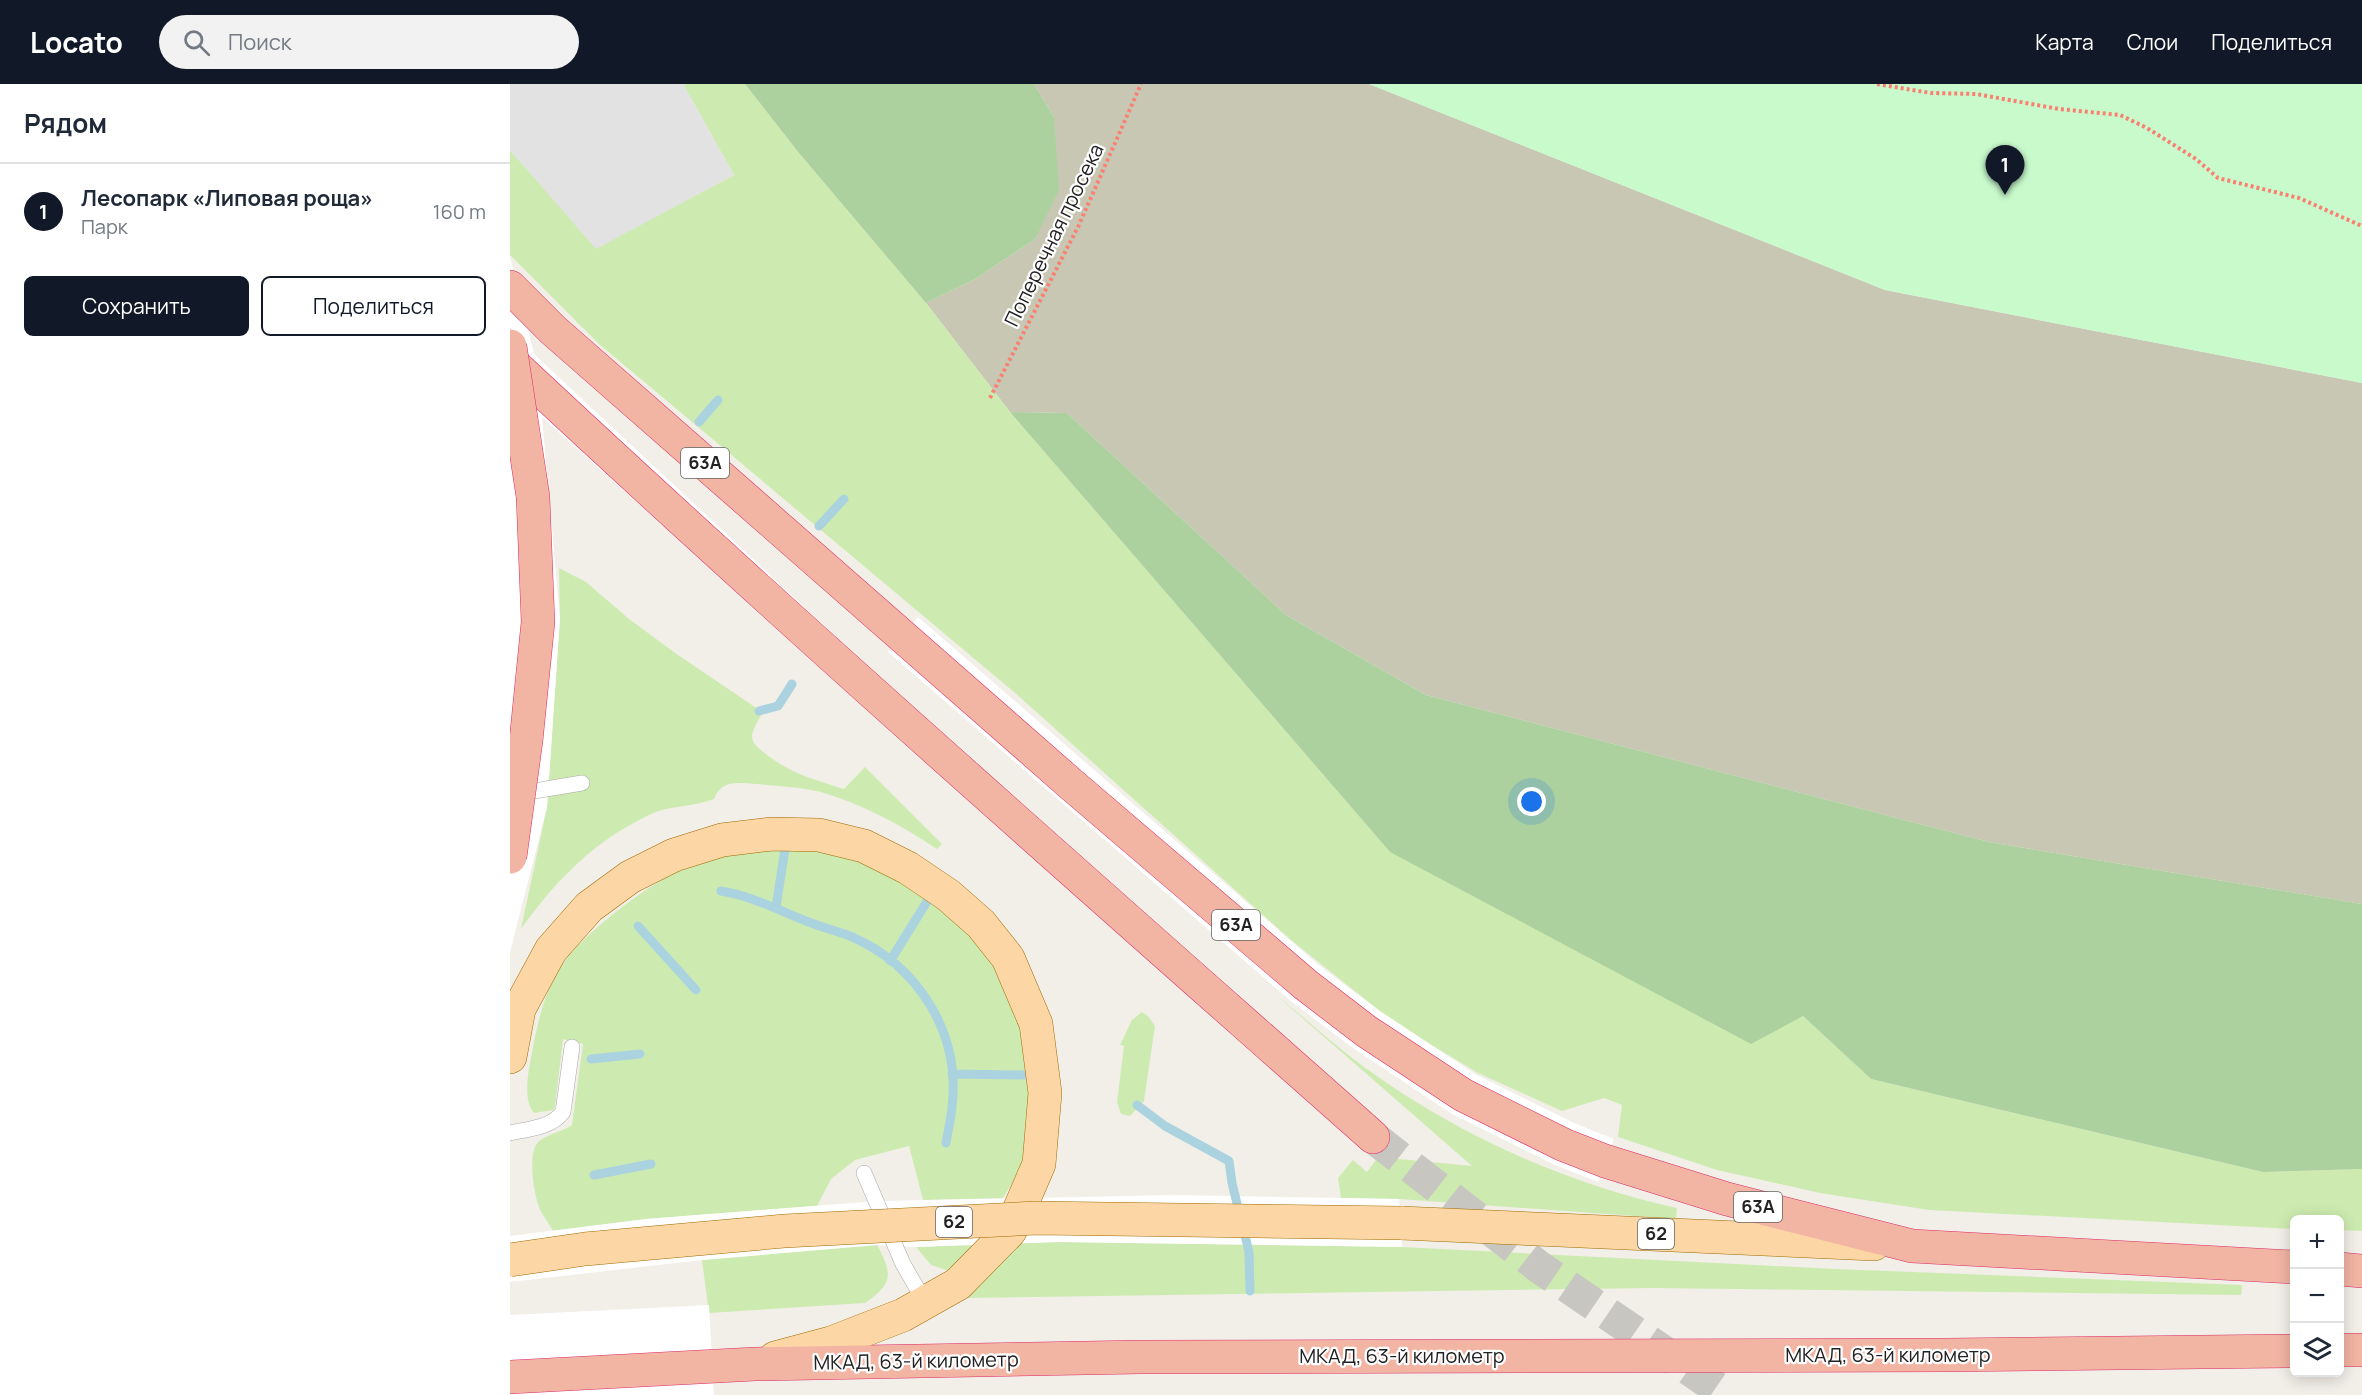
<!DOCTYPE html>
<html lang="ru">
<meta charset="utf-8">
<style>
body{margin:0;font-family:Manrope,sans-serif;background:#f2f2f3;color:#1f2937}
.controls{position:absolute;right:18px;bottom:18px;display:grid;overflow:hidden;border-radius:9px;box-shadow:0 3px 15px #0003}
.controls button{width:54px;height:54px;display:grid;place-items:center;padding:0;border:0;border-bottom:2px solid #e0e1e3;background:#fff;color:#1f2937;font:30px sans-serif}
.you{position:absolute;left:1022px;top:718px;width:21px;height:21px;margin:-15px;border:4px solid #fff;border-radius:50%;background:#1a73e8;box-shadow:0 0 0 9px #1a73e833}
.badge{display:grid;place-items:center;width:39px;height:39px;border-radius:50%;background:#111827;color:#fff;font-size:20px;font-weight:700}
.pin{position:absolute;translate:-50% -50px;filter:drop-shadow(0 2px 3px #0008)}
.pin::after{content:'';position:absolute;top:32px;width:21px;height:18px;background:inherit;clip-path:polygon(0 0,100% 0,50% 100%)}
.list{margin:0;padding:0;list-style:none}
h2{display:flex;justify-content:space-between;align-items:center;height:78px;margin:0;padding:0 24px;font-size:26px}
h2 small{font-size:20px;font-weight:400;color:#747a83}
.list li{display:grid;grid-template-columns:39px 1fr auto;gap:18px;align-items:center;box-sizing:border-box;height:96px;padding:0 24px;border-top:2px solid #e0e1e3}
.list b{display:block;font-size:22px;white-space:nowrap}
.list p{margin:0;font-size:20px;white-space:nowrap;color:#747a83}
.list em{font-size:20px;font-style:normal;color:#747a83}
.actions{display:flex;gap:12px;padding:18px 24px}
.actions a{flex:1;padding:14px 0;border:2px solid #111827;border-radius:9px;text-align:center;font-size:21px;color:#111827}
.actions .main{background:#111827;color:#fff}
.icon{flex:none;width:33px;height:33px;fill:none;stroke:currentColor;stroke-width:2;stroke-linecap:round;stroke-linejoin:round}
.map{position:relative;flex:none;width:1852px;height:1311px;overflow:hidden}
header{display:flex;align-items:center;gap:36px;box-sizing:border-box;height:84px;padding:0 30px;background:#111827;color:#fff}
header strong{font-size:28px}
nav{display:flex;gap:33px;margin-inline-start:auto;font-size:21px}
.search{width:420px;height:54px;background:#f2f2f3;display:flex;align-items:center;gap:15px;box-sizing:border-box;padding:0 21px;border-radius:33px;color:#747a83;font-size:22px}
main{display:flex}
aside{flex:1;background:#fff}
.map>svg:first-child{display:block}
</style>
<header>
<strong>Locato</strong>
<div class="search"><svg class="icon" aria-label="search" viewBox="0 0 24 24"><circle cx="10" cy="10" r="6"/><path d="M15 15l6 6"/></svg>Поиск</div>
<nav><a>Карта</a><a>Слои</a><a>Поделиться</a></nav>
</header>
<main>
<aside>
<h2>Рядом<small></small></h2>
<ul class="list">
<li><span class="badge">1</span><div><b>Лесопарк «Липовая роща»</b><p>Парк</p></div><em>160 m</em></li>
</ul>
<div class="actions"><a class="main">Сохранить</a><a>Поделиться</a></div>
</aside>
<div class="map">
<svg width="1852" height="1311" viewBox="0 0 1852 1311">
<rect width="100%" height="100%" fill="#f2efe9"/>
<!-- construction -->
<path fill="#c7c7b4" d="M 524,0 L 859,0 L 1375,206 L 1852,299 L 1852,820 L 1479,758 L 916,611 L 776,531 L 557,329 L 500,328 L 416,219 L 467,194 L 525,155 L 544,33 Z"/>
<!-- grass -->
<path fill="#cdebb0" d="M 173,0 L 235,0 L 289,69 L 416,219 L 500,328 L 880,768 L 1293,932 L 1361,995 L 1753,1088 L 1852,1085 L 1852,1147 L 1830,1146 L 1830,1136 L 1784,1136 L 1784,1145 L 1419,1126 L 1310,1109 L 1207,1086 L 1108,1053 L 1112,1021 L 1094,1014 L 1052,1027 L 968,989 L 882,937 L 781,856 L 504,608 L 89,260 L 0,171 L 0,66 L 86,164 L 224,91 Z
M 49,484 L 76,498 L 119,535 L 168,571 L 245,623 L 251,631 C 248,637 242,646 242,653 C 243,661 251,666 257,671 C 284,691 303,695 334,705 L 355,683 L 432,760 L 427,765 C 391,741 352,720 311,708 C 290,703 267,702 247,700 C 228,699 212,695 204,715 C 183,723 161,721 141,730 C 84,757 47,795 11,845 L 37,723 L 50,534 Z
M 283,765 L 327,770 L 367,785 L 411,805 L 480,865 L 515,945 L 522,1031 L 512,1083 L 493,1114 L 413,1116 L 399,1062 L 345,1076 L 321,1095 L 307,1122 L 136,1135 L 43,1147 C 39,1140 34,1133 30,1126 C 24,1112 17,1070 28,1058 C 37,1050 52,1048 62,1041 L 73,960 L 53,955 L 45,1023 L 43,1026 L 24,1029 C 11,1014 20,981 23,963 C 29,932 37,899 57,874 C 82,843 143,796 180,782 C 195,776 212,772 228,768 C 245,764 265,766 283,765 Z
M 765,910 C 795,934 823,960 854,983 C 946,1050 1056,1100 1167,1124 L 1166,1135 L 889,1115 L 831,1114 L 828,1094 L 843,1076 L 857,1088 L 868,1073 L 962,1082 Z
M 632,928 L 638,932 L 645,942 L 634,1017 L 620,1032 L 611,1030 L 607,1018 L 614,962 L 610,961 L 622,936 Z
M 549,1158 L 892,1163 L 1326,1185 L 1732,1201 L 1731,1211 L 1142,1204 L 454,1214 L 504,1159 Z
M 471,1160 L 439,1187 L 421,1181 L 406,1163 Z
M 367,1161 C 383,1190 383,1200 355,1219 L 199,1229 L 192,1176 Z"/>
<!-- forest -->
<path fill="#add19e" d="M 235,0 L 524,0 L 544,33 L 549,106 L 525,155 L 467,194 L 416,219 L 289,69 Z
M 500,328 L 557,329 L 776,531 L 916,611 L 1479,758 L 1852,820 L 1852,1085 L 1753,1088 L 1361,995 L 1293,932 L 1241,960 L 880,768 Z"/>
<!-- park -->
<path fill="#c8facc" d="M 859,0 L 1852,0 L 1852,299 L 1375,206 Z"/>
<!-- parking -->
<path fill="#e2e2e2" d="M 0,0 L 173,0 L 224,91 L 86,165 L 0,66 Z"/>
<!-- pier -->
<path fill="#fff" d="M 0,173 L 24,270 L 384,607 L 364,632 L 32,333 L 50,534 L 37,723 L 0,868 Z
M 408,533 L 811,883 L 870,927 L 965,990 L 1064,1039 L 1104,1055 L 1088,1098 L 1045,1081 L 942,1030 L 843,964 L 782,918 L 378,568 Z
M 663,1111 L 889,1115 L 892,1163 L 549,1158 L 406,1163 L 367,1161 L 192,1176 L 0,1198 L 0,1152 L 136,1135 L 367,1117 Z
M 199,1221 L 204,1311 L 0,1311 L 0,1231 Z"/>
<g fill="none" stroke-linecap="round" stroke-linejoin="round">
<!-- stream -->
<path stroke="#aad3df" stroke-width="9" d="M 189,338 L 208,316
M 309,442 L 334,415
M 249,627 L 268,622 L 282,600
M 211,807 C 242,812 268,826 296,837 C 311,843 326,847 340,852 C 408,881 451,949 442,1023 C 441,1035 438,1047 436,1059
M 266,823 L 275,765
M 128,842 L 186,906
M 380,877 L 418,816
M 81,975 L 130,970
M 442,990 L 516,991
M 627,1021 L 655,1042 L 719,1077 L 722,1099 L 739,1168 L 740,1207
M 84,1091 L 141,1080"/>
<!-- trunk-tunnel -->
<path stroke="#c8c6c1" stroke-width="33" stroke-dasharray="33 16" stroke-linecap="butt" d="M 863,1053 L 1029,1183 L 1217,1311"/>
<defs>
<path id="service" d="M 6,710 L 72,699
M 0,1049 C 18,1045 41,1044 53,1028 L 62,963
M 354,1089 L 393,1180 L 415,1218"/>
<path id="primary" d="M 0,973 L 9,925 L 41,866 L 79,823 L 120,793 L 164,771 L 212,756 L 262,750 L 309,751 L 354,762 L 398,784 L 438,811 L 471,840 L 498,874 L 526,940 L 535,1009 L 529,1080 L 500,1147 L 448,1200 L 393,1231 L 321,1259 L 265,1274
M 891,1139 L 1364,1160"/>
<path id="trunk" d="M 0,203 L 43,246 L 562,701 L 796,901 L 856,947 L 953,1011 L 1054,1061 L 1095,1077 L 1217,1115 L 1402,1162 L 1784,1183
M 0,277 C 282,541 573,796 863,1053
M 1830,1185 L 1852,1187
M 1830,1266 L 1852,1266
M 0,1293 L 245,1280 L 630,1273 L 1436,1271 L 1784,1267"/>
</defs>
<!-- service casing -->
<use href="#service" stroke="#a9a9a9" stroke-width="16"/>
<!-- primary casing -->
<use href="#primary" stroke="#a06b00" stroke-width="34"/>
<!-- trunk casing -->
<use href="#trunk" stroke="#dc2a67" stroke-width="34"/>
<!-- path -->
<path stroke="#fa8072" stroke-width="4" stroke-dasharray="3 3" stroke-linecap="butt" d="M 1367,0 L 1421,9 L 1466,10 L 1549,25 L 1610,31 L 1637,44 L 1686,75 L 1708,94 L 1789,114 L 1852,142
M 480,314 L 568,143 L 631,0"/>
<!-- service -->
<use href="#service" stroke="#fff" stroke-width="15"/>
<!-- primary -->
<use href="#primary" stroke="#fcd6a4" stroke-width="33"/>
<!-- trunk -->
<use href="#trunk" stroke="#f2b4a3" stroke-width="33"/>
<defs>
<path id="primary-bridge" d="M 0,1176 L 75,1165 L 274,1147 L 527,1134 L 891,1139"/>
<path id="trunk-bridge" d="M 0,262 L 23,413 L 28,538 L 16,657 L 0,773"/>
</defs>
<!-- primary-bridge casing -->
<use href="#primary-bridge" stroke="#a06b00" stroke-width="34" stroke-linecap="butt"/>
<!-- trunk-bridge casing -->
<use href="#trunk-bridge" stroke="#dc2a67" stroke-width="34" stroke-linecap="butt"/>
<!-- primary-bridge -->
<use href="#primary-bridge" stroke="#fcd6a4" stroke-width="33"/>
<!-- trunk-bridge -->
<use href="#trunk-bridge" stroke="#f2b4a3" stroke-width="33"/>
</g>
<g text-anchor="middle" stroke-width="4.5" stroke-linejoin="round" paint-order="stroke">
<!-- shield labels -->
<g fill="#fff" stroke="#646464" stroke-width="1.5">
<rect x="171" y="364" width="48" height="30" rx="4.5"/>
<rect x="702" y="826" width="48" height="30" rx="4.5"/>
<rect x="1224" y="1108" width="48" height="30" rx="4.5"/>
<rect x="426" y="1123" width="36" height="30" rx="4.5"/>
<rect x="1128" y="1135" width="36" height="30" rx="4.5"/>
</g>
<g font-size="18" font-weight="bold" fill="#222">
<text x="195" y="385">63A</text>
<text x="726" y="847">63A</text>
<text x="1248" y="1129">63A</text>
<text x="444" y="1144">62</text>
<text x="1146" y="1156">62</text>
</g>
<!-- street labels -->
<g font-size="20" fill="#222" stroke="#fff">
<text transform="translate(544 151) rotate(-64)" y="7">Поперечная просека</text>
<text x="1378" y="1278">МКАД, 63-й километр</text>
<text x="892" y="1279">МКАД, 63-й километр</text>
<text transform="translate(406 1277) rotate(-1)" y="7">МКАД, 63-й километр</text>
</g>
</g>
</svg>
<div class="controls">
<button>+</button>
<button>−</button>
<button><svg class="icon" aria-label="layers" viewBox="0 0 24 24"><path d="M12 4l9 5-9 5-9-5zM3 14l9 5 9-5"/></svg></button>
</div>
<div class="you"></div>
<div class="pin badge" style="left:1495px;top:111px">1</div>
</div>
</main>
